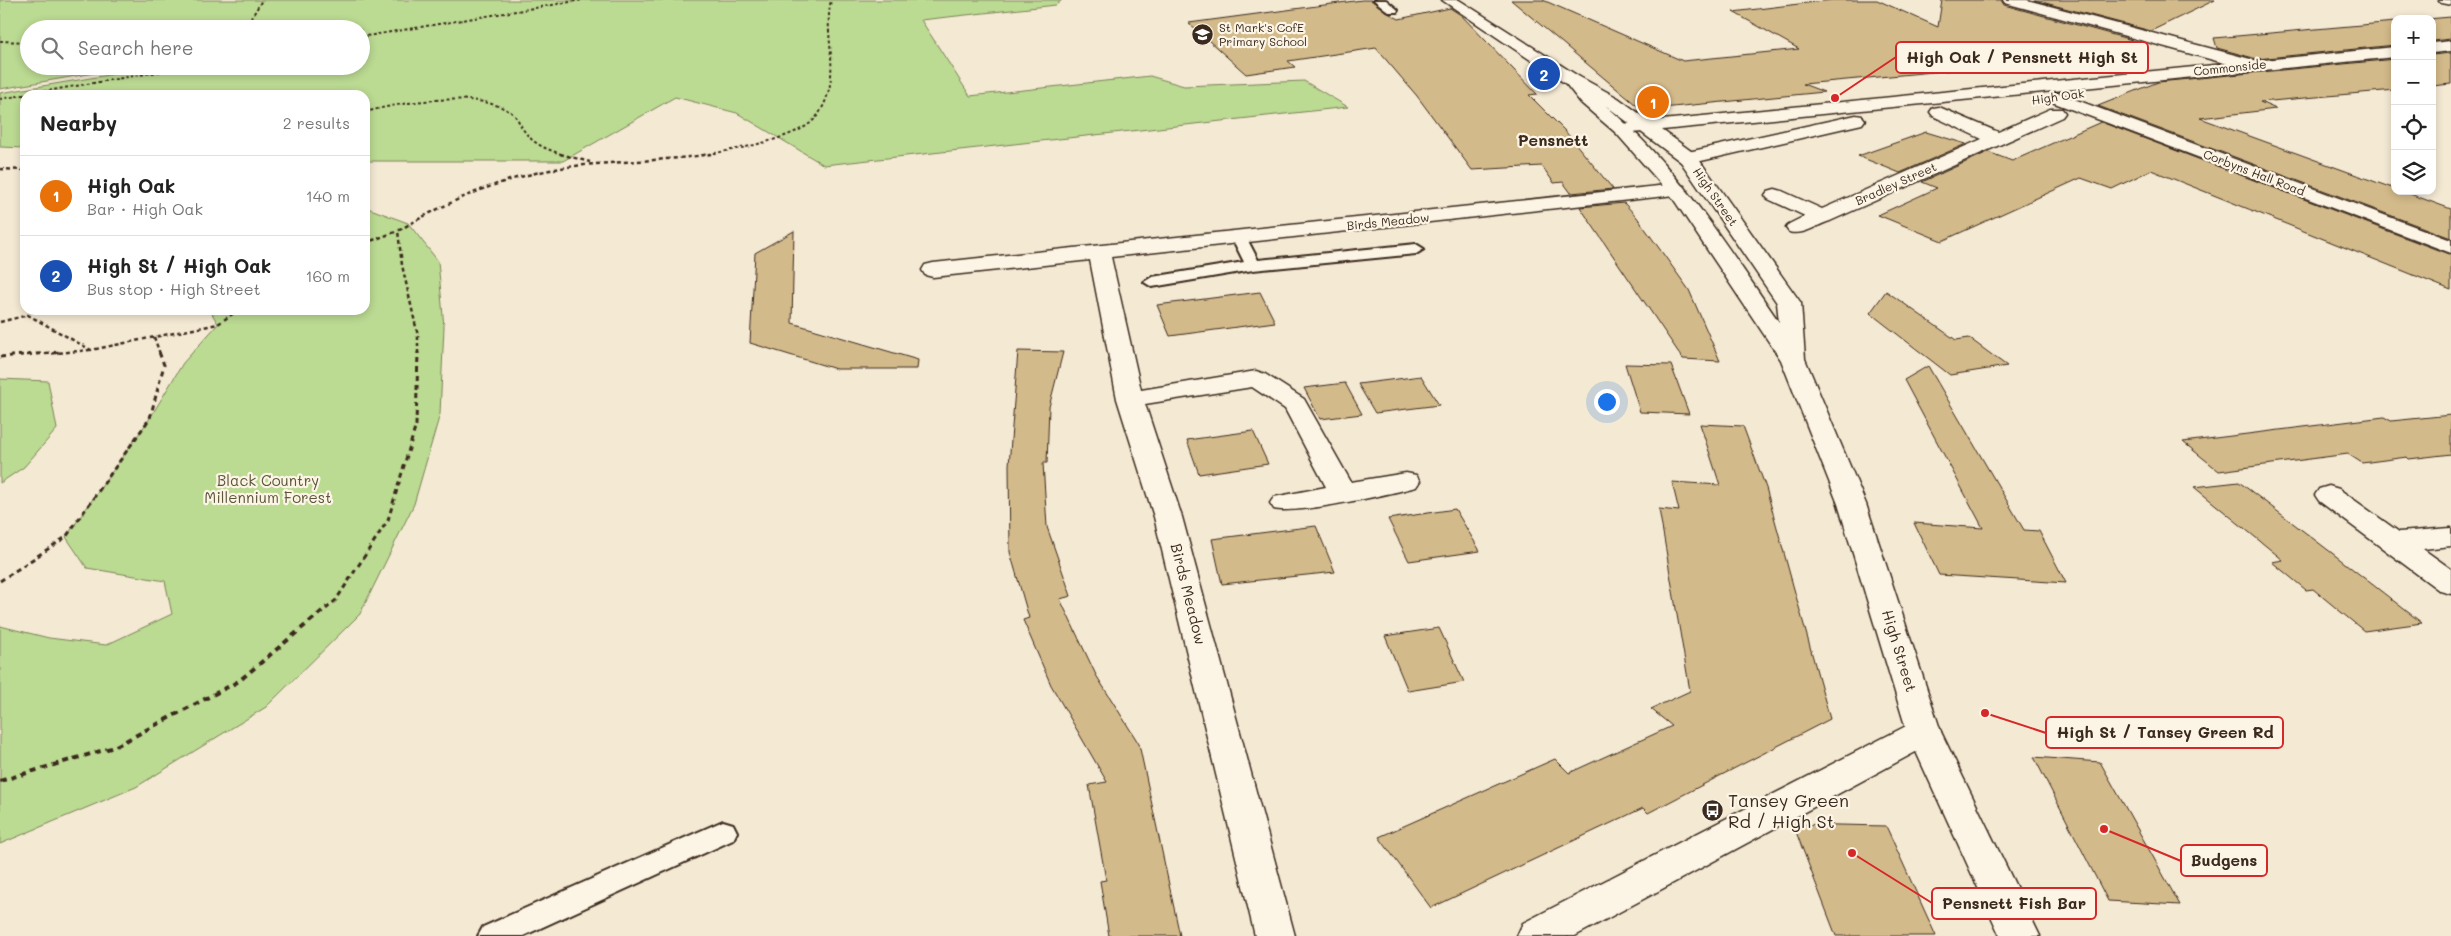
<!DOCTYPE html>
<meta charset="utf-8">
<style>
body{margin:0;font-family:Mali,sans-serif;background:#f2f2f2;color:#222}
.controls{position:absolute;right:15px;top:15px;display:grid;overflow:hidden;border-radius:10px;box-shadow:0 2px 8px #0003}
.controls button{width:45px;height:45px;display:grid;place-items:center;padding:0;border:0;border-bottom:1px solid #e0e0e0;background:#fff;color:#222;font:25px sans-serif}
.you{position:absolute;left:1606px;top:401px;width:18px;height:18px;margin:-12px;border:4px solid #fff;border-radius:50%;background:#1a73e8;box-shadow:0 0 0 8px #1a73e833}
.badge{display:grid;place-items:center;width:32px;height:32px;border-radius:50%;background:#d93025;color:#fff;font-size:16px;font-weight:700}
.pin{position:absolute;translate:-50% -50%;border:2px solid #fff;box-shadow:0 1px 5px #0006}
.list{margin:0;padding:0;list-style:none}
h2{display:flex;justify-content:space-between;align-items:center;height:65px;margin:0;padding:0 20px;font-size:21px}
h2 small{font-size:16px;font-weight:400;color:#767676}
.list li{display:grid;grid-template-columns:32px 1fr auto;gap:15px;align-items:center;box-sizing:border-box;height:80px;padding:0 20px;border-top:1px solid #e0e0e0}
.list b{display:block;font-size:19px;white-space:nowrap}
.list p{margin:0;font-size:16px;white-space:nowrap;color:#767676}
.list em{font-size:16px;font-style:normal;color:#767676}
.icon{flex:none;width:28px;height:28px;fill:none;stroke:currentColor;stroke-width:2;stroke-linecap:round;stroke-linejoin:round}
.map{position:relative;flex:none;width:2451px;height:936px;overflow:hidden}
.search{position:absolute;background:#fff;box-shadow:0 2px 8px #0003;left:20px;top:20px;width:350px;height:55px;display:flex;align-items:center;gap:12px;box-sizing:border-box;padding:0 18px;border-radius:28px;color:#767676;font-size:19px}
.panel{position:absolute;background:#fff;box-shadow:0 2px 8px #0003;left:20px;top:90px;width:350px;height:225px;border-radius:15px}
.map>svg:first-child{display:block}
</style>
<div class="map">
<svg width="2451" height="936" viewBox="0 0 2451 936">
<rect width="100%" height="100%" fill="#f4e9d3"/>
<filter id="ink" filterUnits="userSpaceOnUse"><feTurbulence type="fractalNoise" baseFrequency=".02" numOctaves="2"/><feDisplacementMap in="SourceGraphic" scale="10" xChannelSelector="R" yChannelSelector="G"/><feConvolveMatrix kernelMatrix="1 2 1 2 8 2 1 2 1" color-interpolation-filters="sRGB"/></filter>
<g filter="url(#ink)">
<!-- green -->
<path fill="#bbda92" stroke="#7b8258" d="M 0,0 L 1062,0 L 1056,5 L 921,20 L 970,96 L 1150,76 L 1184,86 L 1304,81 L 1348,107 L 824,165 L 737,113 L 675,97 L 563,161 L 365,161 L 365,95 L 25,95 L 25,148 L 0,147 L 0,93 L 163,66 L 361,66 L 361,29 L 29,29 L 29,66 L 135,66 L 0,89 Z
M 365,207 L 408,223 L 438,261 L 444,327 L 440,414 L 414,504 L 360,614 L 266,707 L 136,787 L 0,844 L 0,626 L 49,638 L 106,645 L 172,614 L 165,581 L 87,568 L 66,537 L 150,418 L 183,363 L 218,324 L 210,310 L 365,310 Z
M 0,379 L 48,381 L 57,429 L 24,467 L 0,483 Z"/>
<!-- building -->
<path fill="#d3ba8a" stroke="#3b2a1e" d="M 1362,0 L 1371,0 L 1388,13 L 1399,19 L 1450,8 L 1461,15 L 1537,94 L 1529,95 L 1565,131 L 1613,189 L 1571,193 L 1563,182 L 1554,183 L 1542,166 L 1472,170 L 1417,96 L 1376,48 L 1288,61 L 1295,67 L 1246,74 L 1189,23 Z
M 1511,0 L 1543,0 L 1683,61 L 1799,49 L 1733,12 L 1832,0 L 1877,0 L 1938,27 L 1942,0 L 2001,0 L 2004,5 L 2132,40 L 2096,57 L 1803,84 L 1824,92 L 1642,110 Z
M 2034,0 L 2215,0 L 2151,31 Z
M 2451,17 L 2451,39 L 2432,41 L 2432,19 L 2427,19 Z
M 2395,22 L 2395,45 L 2257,59 L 2217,48 L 2214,38 Z
M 2451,53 L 2451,84 L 2432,86 L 2432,55 Z
M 2395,59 L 2395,90 L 2260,102 L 2276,109 L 2200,118 L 2395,189 L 2395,191 L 2402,191 L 2451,209 L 2451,238 L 2098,106 L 2158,82 Z
M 2101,122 L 2451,255 L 2451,290 L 2151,170 L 2112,189 L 2081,178 L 1942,241 L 1878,215 L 1937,188 L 1922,182 L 1988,152 L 2012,161 Z
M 1926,132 L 1966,144 L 1900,173 L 1858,156 Z
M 1624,203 L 1636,216 L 1689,290 L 1720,361 L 1683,359 L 1580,207 Z
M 794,231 L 792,323 L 918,360 L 917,369 L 836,369 L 750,343 L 755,253 Z
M 1886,291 L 1956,340 L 1969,338 L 2007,366 L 1950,375 L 1870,313 Z
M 1260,292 L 1275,322 L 1170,336 L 1157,305 Z
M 1018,351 L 1063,352 L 1049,407 L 1047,463 L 1043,463 L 1047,527 L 1071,596 L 1060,599 L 1096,675 L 1139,744 L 1180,936 L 1109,936 L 1100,881 L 1106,880 L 1089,785 L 1107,782 L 1051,685 L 1023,620 L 1029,618 L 1010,552 L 1009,465 Z
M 1625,364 L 1671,365 L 1689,414 L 1640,412 Z
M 1928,366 L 2024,530 L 2039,531 L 2066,583 L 1939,575 L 1914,523 L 1983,528 L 1904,380 Z
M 1421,376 L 1439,405 L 1375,413 L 1358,384 Z
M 1345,383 L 1362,414 L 1320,419 L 1304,388 Z
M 2451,415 L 2451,454 L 2409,459 L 2407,457 L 2362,463 L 2348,454 L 2219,471 L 2183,442 L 2384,417 L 2391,421 Z
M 1700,424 L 1743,426 L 1766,488 L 1830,719 L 1648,813 L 1643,808 L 1431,908 L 1379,837 L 1555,759 L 1569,773 L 1672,726 L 1651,709 L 1690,691 L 1659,509 L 1679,511 L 1672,482 L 1720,485 Z
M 1253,431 L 1268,464 L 1199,474 L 1187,440 Z
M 2239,482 L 2332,553 L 2422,623 L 2364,631 L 2313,589 L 2306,590 L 2272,562 L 2283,560 L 2194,487 Z
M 1455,509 L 1480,551 L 1409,561 L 1388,519 Z
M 1316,526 L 1335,572 L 1222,584 L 1212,539 Z
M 1439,628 L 1464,682 L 1408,691 L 1385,636 Z
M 2034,757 L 2100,762 L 2180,905 L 2108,901 Z
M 1793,824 L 1886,826 L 1936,936 L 1836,936 Z"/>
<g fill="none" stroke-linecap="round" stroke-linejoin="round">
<defs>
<path id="service" d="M 1374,0 L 1386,0 L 1398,10 L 1397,12 L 1389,12 Z
M 1240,233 L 1245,235 L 1258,260 L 1416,244 L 1424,249 L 1416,254 L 1253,270 L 1152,287 L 1144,282 L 1152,277 L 1244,262 L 1232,238 Z
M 723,821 L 733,824 L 737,832 L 733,840 L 523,936 L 478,936 L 483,927 Z"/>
<path id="minor" d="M 2003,0 L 2027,0 L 2258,61 L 2260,65 L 2258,69 L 2246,69 L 2005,3 Z
M 2439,0 L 2451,0 L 2451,5 L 2441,3 Z
M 2058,93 L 2451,240 L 2451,253 L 2052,102 L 2049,98 L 2052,94 Z
M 1939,107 L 1998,132 L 2050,109 L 2062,109 L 2065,113 L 2062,117 L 1830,221 C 1816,225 1804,236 1789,232 L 1786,228 L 1789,224 L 1805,216 L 1768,199 L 1765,195 L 1768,191 L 1775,189 L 1782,191 L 1822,209 L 1982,139 L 1933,116 L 1930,112 L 1933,108 Z
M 1677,184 L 1684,186 L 1687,190 L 1684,194 L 1111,257 L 1141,390 L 1256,371 L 1265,374 L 1304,399 L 1351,482 L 1406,473 L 1416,475 L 1420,481 L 1416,487 C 1390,494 1296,515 1274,509 L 1270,503 L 1274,497 L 1326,487 L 1285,409 L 1252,387 L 1145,404 L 1182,517 L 1295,936 L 1255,936 L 1154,517 L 1117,399 L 1090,260 L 933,277 L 925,275 L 922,270 L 925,265 L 933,263 Z
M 2329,486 L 2339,489 L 2399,532 L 2451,528 L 2451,546 L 2423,549 L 2451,569 L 2451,594 L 2440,591 L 2319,501 L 2315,495 L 2319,489 Z"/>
<path id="tertiary" d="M 1924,719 L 1936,723 L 1941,732 L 1936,741 L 1575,936 L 1517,936 L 1523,923 L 1912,723 Z"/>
<path id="secondary" d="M 2451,41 L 2451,51 L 2432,53 L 2432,43 Z
M 2395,47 L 2395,57 L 1622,134 L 1616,133 L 1613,129 L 1616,125 L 1622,124 Z
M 1856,115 L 1862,116 L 1865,120 L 1862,124 L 1688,164 L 1681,162 L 1678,158 L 1681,154 L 1688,152 Z"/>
<path id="primary" d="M 1442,0 L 1459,0 L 1578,76 L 1618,98 L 1695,154 L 1801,303 L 1805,359 L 1866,504 L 1941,732 L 2040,936 L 2000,936 L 1907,732 L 1838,504 L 1781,360 L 1670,194 L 1616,133 L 1581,103 L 1566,84 ZM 1605,105 L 1681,162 L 1777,303 L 1779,322 C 1726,245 1677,166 1605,105 Z"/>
</defs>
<!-- service casing -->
<use href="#service" stroke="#3b2a1e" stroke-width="4"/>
<!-- minor casing -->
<use href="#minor" stroke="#3b2a1e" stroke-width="3"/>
<!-- tertiary casing -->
<use href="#tertiary" stroke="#3b2a1e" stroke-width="3"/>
<!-- secondary casing -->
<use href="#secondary" stroke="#3b2a1e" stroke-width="3"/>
<!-- primary casing -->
<use href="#primary" stroke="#3b2a1e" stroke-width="3"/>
<!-- path-far3 -->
<path stroke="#3b2a1e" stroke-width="2" stroke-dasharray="3 2.5" stroke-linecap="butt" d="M 249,29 L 250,20 L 262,0
M 361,37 L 582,0
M 0,41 L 29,42
M 0,99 L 192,66
M 365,112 C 403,102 477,89 512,113 C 518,117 520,126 525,132 C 534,145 549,150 564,155
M 703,155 C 730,151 788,140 809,124 C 823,114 830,92 831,76 C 833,48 825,29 831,0"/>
<!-- path-far2 -->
<path stroke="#3b2a1e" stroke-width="2.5" stroke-dasharray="4 3" stroke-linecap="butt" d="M 560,154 L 590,162
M 0,169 L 25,170
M 365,243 L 398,231
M 0,322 L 28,315 L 91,350 L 218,324 L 238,310
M 154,337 L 160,354
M 45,354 L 90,350
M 418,354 L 418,336 L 402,265 L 398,231 C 453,198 511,174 575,166 C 620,161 666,161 711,154"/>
<!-- path-far1 -->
<path stroke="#3b2a1e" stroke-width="3" stroke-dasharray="5 4" stroke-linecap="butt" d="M 0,357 L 61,352
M 0,581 L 66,537 L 150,418 L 164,365 L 159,352
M 326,609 L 336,600 L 388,520 L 416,425 L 418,352"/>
<!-- path -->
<path stroke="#3b2a1e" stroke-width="4" stroke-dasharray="6 5" stroke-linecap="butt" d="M 0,781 L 114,747 L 239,681 L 327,607"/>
<!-- service -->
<use href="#service" fill="#fcf5e5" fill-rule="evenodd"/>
<!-- minor -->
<use href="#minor" fill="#fcf5e5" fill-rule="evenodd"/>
<!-- tertiary -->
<use href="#tertiary" fill="#fcf5e5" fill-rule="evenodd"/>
<!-- secondary -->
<use href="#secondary" fill="#fcf5e5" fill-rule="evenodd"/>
<!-- primary -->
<use href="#primary" fill="#fcf5e5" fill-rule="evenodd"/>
</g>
</g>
<!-- icons -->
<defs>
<symbol id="school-disc" viewBox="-11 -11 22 22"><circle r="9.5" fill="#3b2a1e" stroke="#fcf5e5"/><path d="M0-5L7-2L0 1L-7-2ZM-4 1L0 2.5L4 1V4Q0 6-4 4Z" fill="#fff"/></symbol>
<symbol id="bus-disc" viewBox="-11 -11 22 22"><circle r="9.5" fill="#3b2a1e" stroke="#fcf5e5"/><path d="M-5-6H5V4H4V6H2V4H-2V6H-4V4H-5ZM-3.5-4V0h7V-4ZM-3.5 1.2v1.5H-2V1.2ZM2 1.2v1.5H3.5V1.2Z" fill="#fff"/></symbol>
</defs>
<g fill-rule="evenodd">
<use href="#school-disc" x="1190" y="22" width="25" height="25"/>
<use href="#bus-disc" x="1700" y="798" width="25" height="25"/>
</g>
<g text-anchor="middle" stroke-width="4.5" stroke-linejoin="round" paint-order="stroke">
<!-- far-poi labels -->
<g font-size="12" fill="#3b2a1e" stroke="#fcf5e5" text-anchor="start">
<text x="1219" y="32">St Mark's CofE<tspan x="1219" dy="14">Primary School</tspan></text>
</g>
<!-- far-street labels -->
<g font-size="12" fill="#3b2a1e" stroke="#fcf5e5">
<text transform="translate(2230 68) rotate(-6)" y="4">Commonside</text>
<text transform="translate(2058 97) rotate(-8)" y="4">High Oak</text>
<text transform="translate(2254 173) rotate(21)" y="4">Corbyns Hall Road</text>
<text transform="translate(1896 184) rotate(-24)" y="4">Bradley Street</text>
<text transform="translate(1715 197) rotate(55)" y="4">High Street</text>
<text transform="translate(1388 222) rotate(-6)" y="4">Birds Meadow</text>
</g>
<!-- park labels -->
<g font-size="15" fill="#5b563b" stroke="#fcf5e5">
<text x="268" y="486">Black Country<tspan x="268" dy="17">Millennium Forest</tspan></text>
</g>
<!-- street labels -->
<g font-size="15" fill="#3b2a1e" stroke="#fcf5e5">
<text transform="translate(1188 594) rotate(76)" y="5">Birds Meadow</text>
<text transform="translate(1899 651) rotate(73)" y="5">High Street</text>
</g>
<!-- far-district labels -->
<g font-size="16" font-weight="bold" fill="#3b2a1e" stroke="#fcf5e5">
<text x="1553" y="146">Pensnett</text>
</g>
<!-- near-poi labels -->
<g font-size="18" fill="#3b2a1e" stroke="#fcf5e5" text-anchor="start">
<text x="1728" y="807">Tansey Green<tspan x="1728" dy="21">Rd / High St</tspan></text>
</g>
</g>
<!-- callouts -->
<path fill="none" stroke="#d62828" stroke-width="2" d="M1835 98L1896 57M1985 713L2046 733M2104 829L2181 861M1852 853L1932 903"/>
<g fill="#d62828" stroke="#fcf5e5" stroke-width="2">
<circle cx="1835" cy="98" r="5"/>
<circle cx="1985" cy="713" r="5"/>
<circle cx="2104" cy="829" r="5"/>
<circle cx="1852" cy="853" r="5"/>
</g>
<g fill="#fcf5e5" stroke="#d62828" stroke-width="2">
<rect x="1896" y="42" width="252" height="31" rx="5"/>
<rect x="2046" y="717" width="237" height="31" rx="5"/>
<rect x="2181" y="845" width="86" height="31" rx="5"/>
<rect x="1932" y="888" width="164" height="31" rx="5"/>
</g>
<g font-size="16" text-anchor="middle" font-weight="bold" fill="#3b2a1e">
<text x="2022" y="63">High Oak / Pensnett High St</text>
<text x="2165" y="738">High St / Tansey Green Rd</text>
<text x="2224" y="866">Budgens</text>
<text x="2014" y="909">Pensnett Fish Bar</text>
</g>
</svg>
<div class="controls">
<button>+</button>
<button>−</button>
<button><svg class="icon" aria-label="locate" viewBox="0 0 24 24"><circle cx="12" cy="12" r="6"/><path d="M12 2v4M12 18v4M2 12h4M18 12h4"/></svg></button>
<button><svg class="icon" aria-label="layers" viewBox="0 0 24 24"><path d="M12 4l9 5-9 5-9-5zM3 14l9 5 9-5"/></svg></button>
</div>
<div class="you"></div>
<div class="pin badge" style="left:1653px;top:102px;background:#e8710a">1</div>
<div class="pin badge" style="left:1544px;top:74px;background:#1a4fb4">2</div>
<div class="search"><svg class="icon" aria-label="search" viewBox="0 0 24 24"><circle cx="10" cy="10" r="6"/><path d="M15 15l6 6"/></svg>Search here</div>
<section class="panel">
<h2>Nearby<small>2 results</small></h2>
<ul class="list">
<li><span class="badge" style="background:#e8710a">1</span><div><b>High Oak</b><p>Bar · High Oak</p></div><em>140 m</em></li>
<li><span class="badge" style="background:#1a4fb4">2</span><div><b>High St / High Oak</b><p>Bus stop · High Street</p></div><em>160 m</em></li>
</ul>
</section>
</div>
